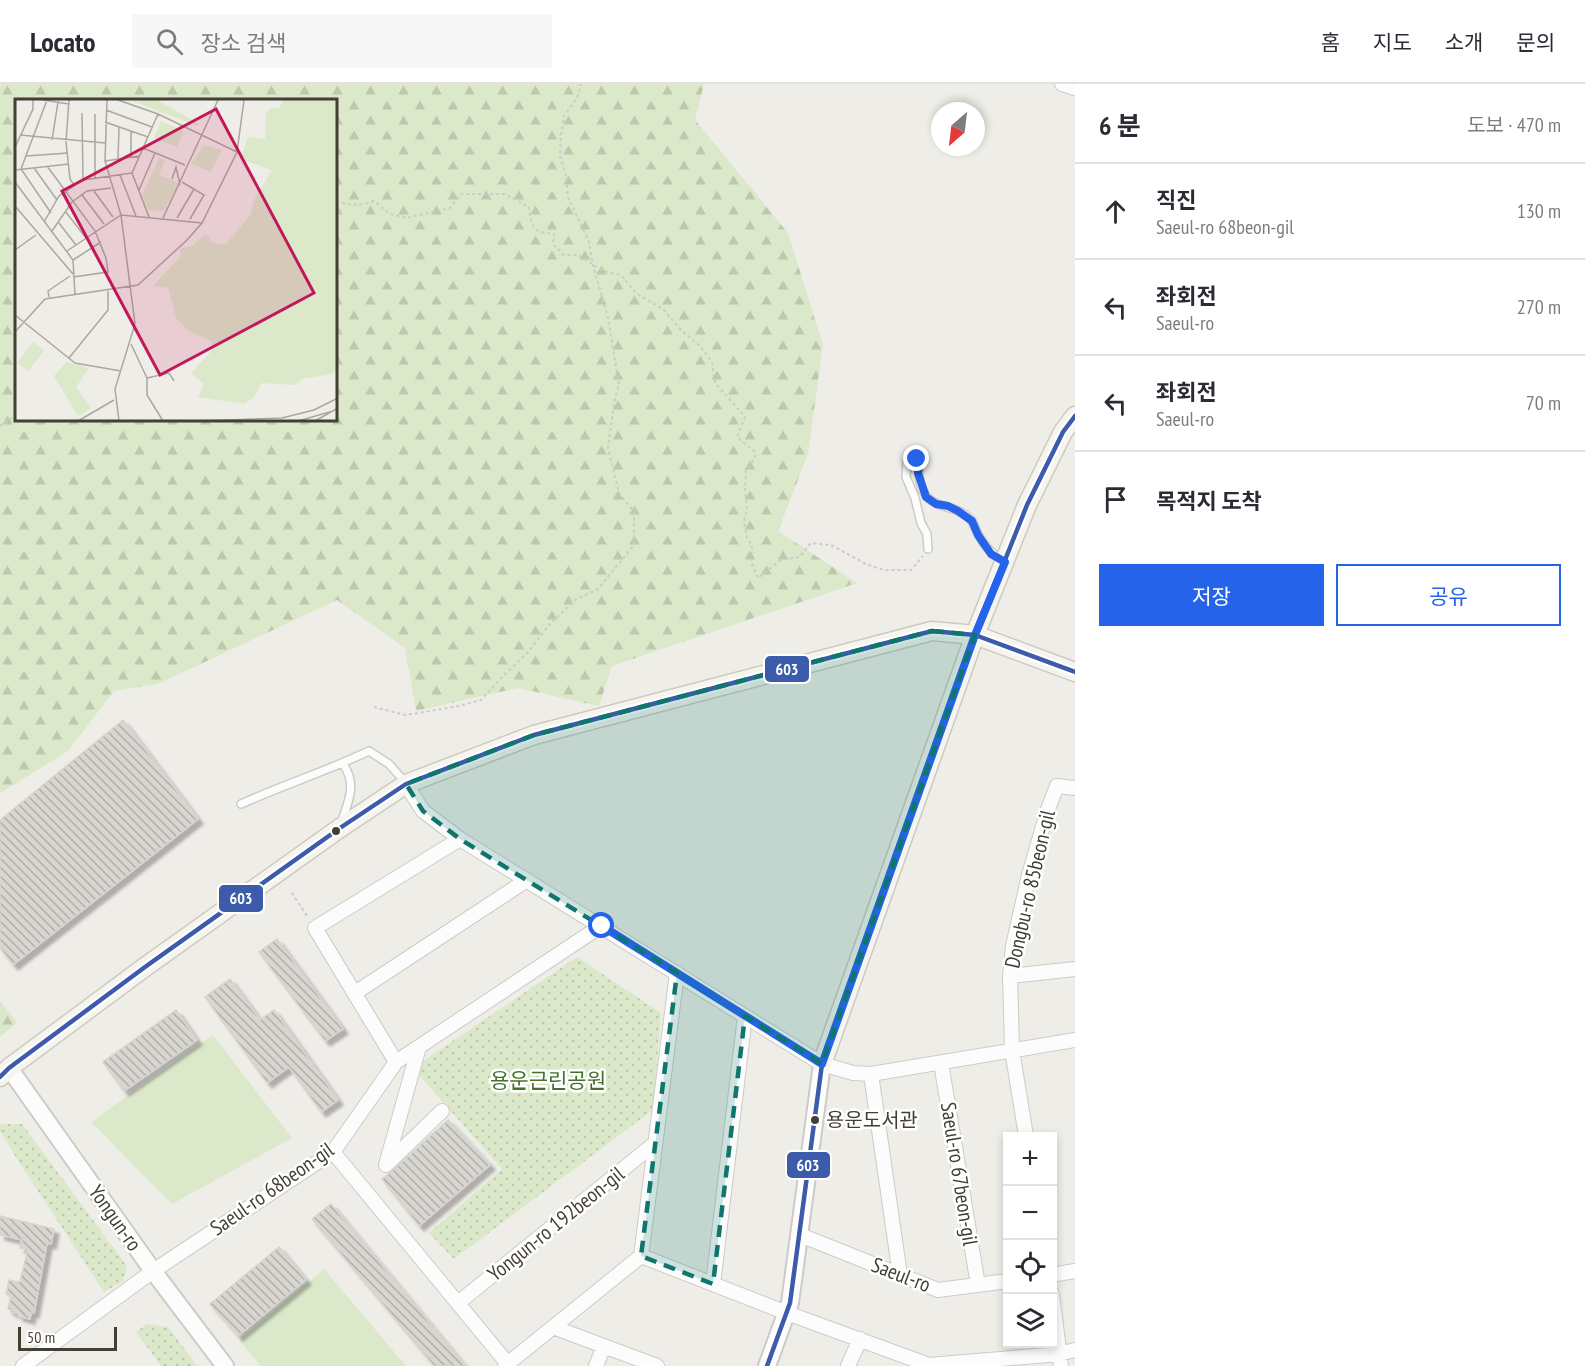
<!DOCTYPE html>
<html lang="ko">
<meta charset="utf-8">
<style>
body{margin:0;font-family:"PT Sans Narrow","Noto Sans KR",sans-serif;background:#f7f7f7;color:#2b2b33}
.controls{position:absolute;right:18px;bottom:18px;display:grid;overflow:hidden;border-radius:0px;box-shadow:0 3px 9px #0003}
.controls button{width:54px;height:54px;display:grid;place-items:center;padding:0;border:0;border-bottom:2px solid #e1e1e2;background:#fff;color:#2b2b33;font:30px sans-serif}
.compass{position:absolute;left:931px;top:18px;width:54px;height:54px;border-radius:50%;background:#fff;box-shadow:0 3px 9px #0003;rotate:208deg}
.scale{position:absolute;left:18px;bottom:15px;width:99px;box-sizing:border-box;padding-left:6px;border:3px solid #443f35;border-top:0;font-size:16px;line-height:21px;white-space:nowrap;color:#443f35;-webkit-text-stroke:4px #fff;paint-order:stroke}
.stop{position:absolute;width:18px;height:18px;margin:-14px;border:4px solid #2563eb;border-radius:50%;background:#fff}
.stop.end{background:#2563eb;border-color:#fff;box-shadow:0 2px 6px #0008}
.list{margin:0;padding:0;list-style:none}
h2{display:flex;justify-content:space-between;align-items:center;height:78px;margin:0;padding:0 24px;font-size:26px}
h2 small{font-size:20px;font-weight:400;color:#7c7c81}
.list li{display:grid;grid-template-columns:39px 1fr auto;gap:18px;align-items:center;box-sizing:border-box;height:96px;padding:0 24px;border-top:2px solid #e1e1e2}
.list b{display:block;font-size:22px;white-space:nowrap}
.list p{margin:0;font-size:20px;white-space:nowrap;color:#7c7c81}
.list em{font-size:20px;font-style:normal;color:#7c7c81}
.actions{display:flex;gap:12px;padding:18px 24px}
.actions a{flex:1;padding:14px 0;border:2px solid #2563eb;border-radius:0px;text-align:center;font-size:21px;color:#2563eb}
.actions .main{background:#2563eb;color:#fff}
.icon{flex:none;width:33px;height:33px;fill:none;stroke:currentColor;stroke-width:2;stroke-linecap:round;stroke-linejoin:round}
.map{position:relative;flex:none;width:1075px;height:1282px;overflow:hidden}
header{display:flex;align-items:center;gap:36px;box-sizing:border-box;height:84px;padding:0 30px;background:#fff;border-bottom:2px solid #e1e1e2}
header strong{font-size:28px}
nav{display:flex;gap:33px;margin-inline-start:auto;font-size:21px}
.search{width:420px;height:54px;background:#f7f7f7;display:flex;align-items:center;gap:15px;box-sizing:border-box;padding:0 21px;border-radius:0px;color:#7c7c81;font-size:22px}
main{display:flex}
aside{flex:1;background:#fff}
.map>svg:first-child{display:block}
</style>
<header>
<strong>Locato</strong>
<div class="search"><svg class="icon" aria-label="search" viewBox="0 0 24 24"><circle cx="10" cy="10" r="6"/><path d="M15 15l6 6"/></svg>장소 검색</div>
<nav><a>홈</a><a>지도</a><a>소개</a><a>문의</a></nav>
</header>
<main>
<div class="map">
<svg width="1075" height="1282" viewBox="0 0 1075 1282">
<defs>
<pattern id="forest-firs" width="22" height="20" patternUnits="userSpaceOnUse" patternTransform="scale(1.5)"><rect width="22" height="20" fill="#dbe8c9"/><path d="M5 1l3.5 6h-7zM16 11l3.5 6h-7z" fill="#bdc8ad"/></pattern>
<pattern id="park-dots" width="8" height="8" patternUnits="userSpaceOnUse" patternTransform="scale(1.5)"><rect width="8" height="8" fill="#dbe8c9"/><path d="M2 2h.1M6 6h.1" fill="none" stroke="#bdc8ad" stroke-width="1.8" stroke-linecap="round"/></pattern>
<pattern id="building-back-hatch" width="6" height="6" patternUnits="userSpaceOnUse" patternTransform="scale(1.5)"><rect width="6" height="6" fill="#d8d6d1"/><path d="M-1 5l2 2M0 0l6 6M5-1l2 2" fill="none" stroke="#b1afaa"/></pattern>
<filter id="shadow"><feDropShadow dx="5" dy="5" stdDeviation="1.5" flood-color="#0004"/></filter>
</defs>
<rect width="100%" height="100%" fill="#efede8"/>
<!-- green -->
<path fill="#dbe8c9" d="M 213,951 L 292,1054 L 172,1120 L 91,1038 Z
M 324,1185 L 406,1282 L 261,1282 L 239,1256 Z"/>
<!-- forest -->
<path fill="url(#forest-firs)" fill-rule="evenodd" d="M 0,0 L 704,0 L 695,36 L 788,149 L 823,261 L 808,370 L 778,447 L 857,499 L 612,582 L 599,622 L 518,604 L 416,627 L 405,564 L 337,516 L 158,600 L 114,607 L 68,667 L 0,709 ZM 16,16 L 336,16 L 336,336 L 16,336 Z
M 0,917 L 17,938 L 0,953 Z"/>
<!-- park -->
<path fill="url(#park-dots)" d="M 577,873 L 661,929 L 653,1026 L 454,1175 L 429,1149 L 502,1085 L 413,984 Z
M 0,1040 L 22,1040 L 127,1182 L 123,1197 L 104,1208 L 19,1078 L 0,1047 Z
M 147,1240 L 168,1243 L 197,1282 L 161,1282 L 136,1248 Z"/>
<!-- building -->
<path fill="url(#building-back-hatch)" stroke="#d7d4ce" stroke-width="1.5" filter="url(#shadow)" d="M 123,636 L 198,735 L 13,881 L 0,864 L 0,736 Z
M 277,855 L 343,945 L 325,957 L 259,868 Z
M 230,895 L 260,936 L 274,926 L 338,1016 L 321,1028 L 289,983 L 267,999 L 205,913 Z
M 176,926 L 197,956 L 124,1007 L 103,978 Z
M 448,1036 L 490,1081 L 419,1142 L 382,1095 L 392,1087 Z
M 331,1120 L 465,1282 L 434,1282 L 312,1135 Z
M 0,1132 L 54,1145 L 51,1160 L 47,1159 L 34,1229 L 31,1228 L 30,1235 L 18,1232 L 18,1229 L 11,1228 L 12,1226 L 8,1225 L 11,1213 L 6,1210 L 9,1196 L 20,1198 L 28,1165 L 20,1164 L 22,1156 L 0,1151 Z
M 279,1163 L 306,1196 L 238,1252 L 210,1220 Z"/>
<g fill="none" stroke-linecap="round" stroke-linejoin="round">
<defs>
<path id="service" d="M 928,465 L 927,450 L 921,439 L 915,414 L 906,393 L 907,378 L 910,375 L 917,375 L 920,379 C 918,388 919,393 921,402 C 931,429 955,417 972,437 C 974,441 976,446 978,450 C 984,462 992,470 1003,477
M 241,720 C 283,701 327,687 369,667 L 389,680 L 405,698
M 342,737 C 349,715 357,700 343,680"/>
<path id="minor" d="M 1062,0 L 1075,4
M 406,700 L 423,727 L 460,755 L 822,980 L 853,989 L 871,990 L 1075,956
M 1010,892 L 1075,885
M 355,909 L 527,796
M 419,963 L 386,1081 L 442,1027
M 396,978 L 315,844 L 460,755
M 941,979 L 978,1201
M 871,990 L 900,1191
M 1026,1052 L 1012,966 L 1010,892 L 1013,862 L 1029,791 L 1048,725 L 1057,702 L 1075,704
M 333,1068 L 508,1280
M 800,1151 L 938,1206 L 1008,1197
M 641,1172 L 787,1229 L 929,1281 L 1059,1270 L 1075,1266
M 1052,1191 L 1075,1187
M 713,1200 L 745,932
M 1052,1210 L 1061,1282
M 458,1219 L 654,1060
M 553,1243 L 657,1282
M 23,1282 L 153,1187 L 333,1068 L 396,978 L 601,842
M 505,1282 L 641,1172 L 677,889
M 596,1282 L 604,1262
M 848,1282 L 860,1255"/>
<path id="tertiary" d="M 9,984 L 153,1187 L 225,1282
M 767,1282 L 790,1219 L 822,980"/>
<path id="secondary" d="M 822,980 L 975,551 L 1027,421 L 1063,348 L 1075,332
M 0,993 L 9,984 L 145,883 L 340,744 L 406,700 L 534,651 L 932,547 L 975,551 L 1075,588"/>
</defs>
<!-- service casing -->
<use href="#service" stroke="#cdcbc6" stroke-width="10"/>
<!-- minor casing -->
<use href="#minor" stroke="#cdcbc6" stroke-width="16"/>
<!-- tertiary casing -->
<use href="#tertiary" stroke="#cdcbc6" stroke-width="20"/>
<!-- secondary casing -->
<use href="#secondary" stroke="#cecabf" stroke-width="21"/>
<!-- path -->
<path stroke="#cdcbc7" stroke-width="2" stroke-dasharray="3 3" stroke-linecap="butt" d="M 336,117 C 350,122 360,122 374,117 L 390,130 L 406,134 L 450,124 L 461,110 L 505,110 L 529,123 C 529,130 532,143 538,147 C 542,149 550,149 554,150 L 553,160 L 564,171 L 578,171 L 603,187 L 621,191 L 636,209 L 664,226 L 681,246 L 700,262 L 712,278 L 715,299 L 745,333 L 737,353 L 754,367 L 755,374 L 746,387 L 745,409 L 747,425 L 744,438 L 747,454 L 752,461 L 751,478 L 758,494 L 781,476 L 799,473 L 811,459 L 831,461 L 866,480 L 884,486 L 911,486 L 923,472
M 0,342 L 16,331
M 374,623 L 405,631 L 454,623 L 481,616 L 502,593 L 528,568 L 549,541 L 575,516 L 598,505 L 634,461 L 634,428 L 619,409 L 608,364 L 614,319 L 619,300 L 608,234 L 593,181 L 589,158 L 568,113 L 566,92 L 560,72 L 561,51 L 564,32 L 577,14 L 581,0
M 292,809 L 307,832"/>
<!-- service -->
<use href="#service" stroke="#fdfcfc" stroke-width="7"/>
<!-- minor -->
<use href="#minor" stroke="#fdfcfc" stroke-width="14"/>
<!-- tertiary -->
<use href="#tertiary" stroke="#fdfcfc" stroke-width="16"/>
<!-- secondary -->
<use href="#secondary" stroke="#f5f4ee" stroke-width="18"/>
<defs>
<path id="bus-1" d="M 0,993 L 9,984 L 145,883 L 340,744 L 406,700 L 534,651 L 932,547 L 975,551 L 1075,588
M 767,1282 L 790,1219 L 822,980 L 975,551 L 1027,421 L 1063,348 L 1075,332"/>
</defs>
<!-- bus-1 casing -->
<use href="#bus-1" stroke="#fff" stroke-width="9"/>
<!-- bus-1 -->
<use href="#bus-1" stroke="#3d5bab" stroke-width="4.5"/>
</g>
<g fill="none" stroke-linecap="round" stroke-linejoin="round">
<!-- route -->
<path stroke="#2563eb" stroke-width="8" d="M 602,842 L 822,980 L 975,551 L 1005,478 L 991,470 L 978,451 L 972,437 L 958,427 L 948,422 L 936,420 L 926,413 L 918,389 L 920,379 L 917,375"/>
</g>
<!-- marked area -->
<path fill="#0f766e" fill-opacity="0.2" stroke="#0f766e" stroke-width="4.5" stroke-dasharray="12 8" stroke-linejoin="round" d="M 932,547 L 975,551 L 822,980 L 745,932 L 713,1200 L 641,1172 L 677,889 L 460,755 L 423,727 L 406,700 L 534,651 Z"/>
<!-- markers -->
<g fill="#443f35" stroke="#fff" stroke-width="2">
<circle cx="336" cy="747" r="5"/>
<circle cx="815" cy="1036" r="5"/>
</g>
<g text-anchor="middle" stroke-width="5" stroke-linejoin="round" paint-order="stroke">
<!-- bus labels -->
<g font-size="20" fill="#443f35" stroke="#fff" text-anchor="start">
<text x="826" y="1043">용운도서관</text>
</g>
<!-- street labels -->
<g font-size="21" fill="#443f35" stroke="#fff">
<text transform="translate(1030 805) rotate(-77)" y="7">Dongbu-ro 85beon-gil</text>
<text transform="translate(959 1090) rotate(81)" y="7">Saeul-ro 67beon-gil</text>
<text transform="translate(272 1105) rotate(-35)" y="7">Saeul-ro 68beon-gil</text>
<text transform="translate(115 1134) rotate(55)" y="7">Yongun-ro</text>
<text transform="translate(556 1140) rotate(-39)" y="7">Yongun-ro 192beon-gil</text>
<text transform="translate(901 1191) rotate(21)" y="7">Saeul-ro</text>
</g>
<!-- park labels -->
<g font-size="21" fill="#44722c" stroke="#fff">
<text x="548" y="1004">용운근린공원</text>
</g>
</g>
<!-- overview -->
<g transform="translate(15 15)">
<rect width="322" height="322" fill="#efede8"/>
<path d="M 146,22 L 169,32 L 162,48 L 139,39 ZM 189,46 L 207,51 L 196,73 L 176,65 ZM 18,243 L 29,252 L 13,272 L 2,264 Z" fill="#dbe8c9"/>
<path d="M 269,1 L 322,1 L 323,268 L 317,275 L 287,280 L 279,286 L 247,284 L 239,298 L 229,305 L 183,298 L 189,285 L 176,274 L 198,250 L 196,242 L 174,232 L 161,219 L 153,189 L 138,187 L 166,157 L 165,150 L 178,146 L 191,135 L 198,144 L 211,145 L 236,115 L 238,103 L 257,71 L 225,60 L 233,38 L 250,40 L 251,14 L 256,9 L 264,9 Z" fill="#dbe8c9"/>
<path d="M 142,1 L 184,25 L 183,27 L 117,2 ZM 144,59 L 150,61 L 144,76 L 164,84 L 149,112 L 133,111 L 127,96 ZM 51,263 L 74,269 L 61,288 L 76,309 L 63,317 L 39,277 Z" fill="#dbe8c9"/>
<path fill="none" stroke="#aba7a0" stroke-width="1.5" d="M 28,1 L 54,5M 32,1 L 6,70 L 36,114M 54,1 L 51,43 L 55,80 L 59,86M 92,1 L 90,62 L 106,116M 103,1 L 143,15 L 222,53M 91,11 L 137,28M 67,14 L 68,81M 90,23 L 133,38M 5,36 L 90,44M 37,41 L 43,3M 0,48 L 18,10 L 18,1M 128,49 L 170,66M 11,57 L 53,54M 116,58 L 116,32M 103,60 L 104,28M 90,62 L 125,57M 32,67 L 80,132 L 91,159 L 93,173 L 58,178M 19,69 L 42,101M 0,71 L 54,65M 105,76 L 121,117M 80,79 L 80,15M 157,80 L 161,68 L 165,86M 0,83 L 58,161 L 60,196M 167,83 L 189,96 L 175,120M 124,91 L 140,54M 79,92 L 98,118M 67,96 L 89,125M 0,107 L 58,175M 50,112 L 71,139M 134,118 L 117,74 L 143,15M 148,119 L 203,1M 162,119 L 179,90M 29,123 L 44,97 L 68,81 L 117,74M 44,124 L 61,146M 37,132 L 57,103 L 72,92 L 96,89M 0,151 L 21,136M 52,152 L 106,116 L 187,124M 58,161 L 86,143M 34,198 L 33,192 L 55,177M 0,216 L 60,264 L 106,272M 0,233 L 30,200 L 123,186 L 172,141 L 187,124 L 222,53 L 229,1M 116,245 L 132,279M 54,259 L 93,211 L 93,192M 132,279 L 132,296 L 148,322M 132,279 L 154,274 L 159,282M 63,322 L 99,301M 104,322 L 100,290 L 120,225 L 106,116M 181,322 L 267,319 L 299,311 L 323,299M 283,322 L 318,312M 300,322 L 323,309"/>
<path fill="#c2185b" fill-opacity="0.15" stroke="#c2185b" stroke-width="3" d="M 201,10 L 299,194 L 145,276 L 47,92 Z"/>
<rect width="322" height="322" fill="none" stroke="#443f35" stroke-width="3"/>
</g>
<g stroke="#fff" stroke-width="2">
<rect x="764" y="571" width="46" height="28" rx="6" fill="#3d5bab"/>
<rect x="218" y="800" width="46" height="29" rx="6" fill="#3d5bab"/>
<rect x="786" y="1067" width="45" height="28" rx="6" fill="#3d5bab"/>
</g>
<g font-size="16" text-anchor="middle" font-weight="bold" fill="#fff">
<text x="787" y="591">603</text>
<text x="241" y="820">603</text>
<text x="808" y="1087">603</text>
</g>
</svg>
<div class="controls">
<button>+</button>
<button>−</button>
<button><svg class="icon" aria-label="locate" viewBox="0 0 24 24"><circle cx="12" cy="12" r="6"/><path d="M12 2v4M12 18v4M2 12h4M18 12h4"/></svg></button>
<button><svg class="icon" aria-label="layers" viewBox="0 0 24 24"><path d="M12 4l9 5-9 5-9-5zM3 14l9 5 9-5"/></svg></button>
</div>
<svg class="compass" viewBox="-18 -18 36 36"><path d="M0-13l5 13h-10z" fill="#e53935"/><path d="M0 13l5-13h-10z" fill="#7c7c81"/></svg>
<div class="scale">50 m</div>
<div class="stop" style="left:602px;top:842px"></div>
<div class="stop end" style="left:917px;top:375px"></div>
</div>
<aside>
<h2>6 분<small>도보 · 470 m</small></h2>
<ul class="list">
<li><svg class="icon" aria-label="ahead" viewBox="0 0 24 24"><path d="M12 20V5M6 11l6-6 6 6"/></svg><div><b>직진</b><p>Saeul-ro 68beon-gil</p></div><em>130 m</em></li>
<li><svg class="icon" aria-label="left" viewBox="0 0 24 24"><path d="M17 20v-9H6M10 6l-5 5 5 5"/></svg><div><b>좌회전</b><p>Saeul-ro</p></div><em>270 m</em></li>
<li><svg class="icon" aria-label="left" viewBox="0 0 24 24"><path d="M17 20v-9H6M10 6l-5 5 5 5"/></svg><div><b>좌회전</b><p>Saeul-ro</p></div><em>70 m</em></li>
<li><svg class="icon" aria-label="arrive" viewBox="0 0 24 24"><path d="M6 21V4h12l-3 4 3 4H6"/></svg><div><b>목적지 도착</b></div></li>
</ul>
<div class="actions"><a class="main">저장</a><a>공유</a></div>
</aside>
</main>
